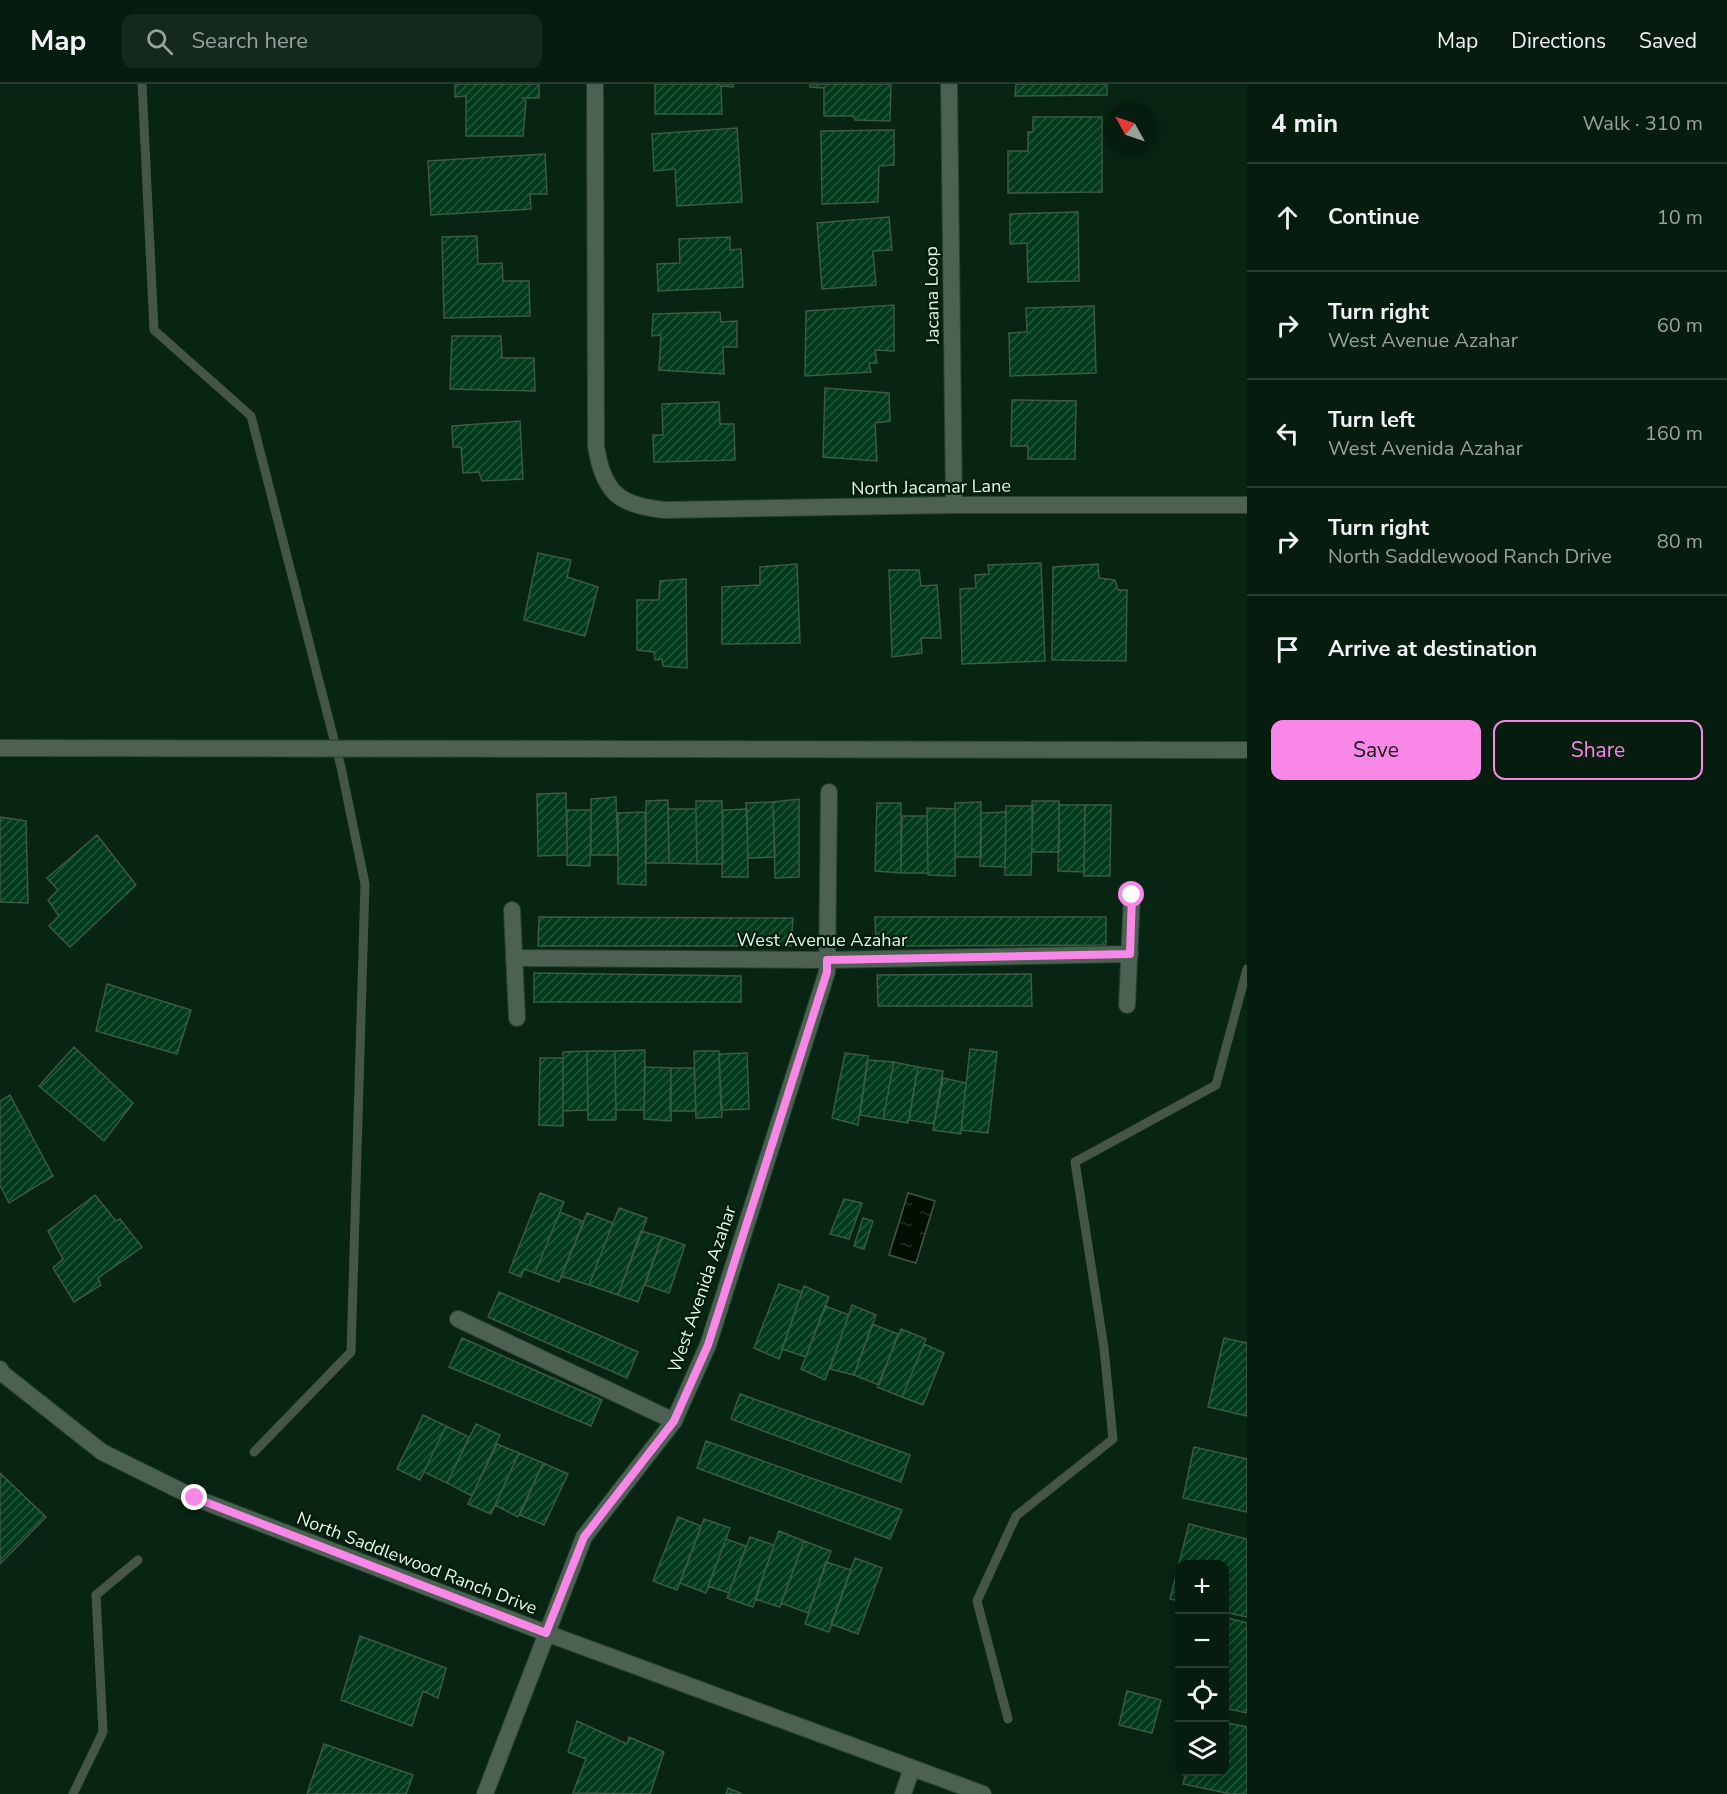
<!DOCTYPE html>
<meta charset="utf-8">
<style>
body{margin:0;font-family:"Nunito Sans",sans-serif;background:#14291c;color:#f1f3f6}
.controls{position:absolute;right:18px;bottom:18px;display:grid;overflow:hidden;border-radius:12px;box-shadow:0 3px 15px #0003}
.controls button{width:54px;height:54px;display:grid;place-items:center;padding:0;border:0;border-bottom:2px solid #273a2e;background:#061c0e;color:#f1f3f6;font:30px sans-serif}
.compass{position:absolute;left:1103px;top:18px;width:54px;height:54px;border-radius:50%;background:#061c0e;box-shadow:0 3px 15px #0003;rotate:310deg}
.stop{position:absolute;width:18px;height:18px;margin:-14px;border:4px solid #f987e8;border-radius:50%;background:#fff}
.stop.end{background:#f987e8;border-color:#fff;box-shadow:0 2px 6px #0008}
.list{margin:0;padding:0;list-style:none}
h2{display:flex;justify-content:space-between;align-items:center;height:78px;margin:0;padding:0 24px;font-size:26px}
h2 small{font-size:20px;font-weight:400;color:#98a19e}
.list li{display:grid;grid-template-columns:39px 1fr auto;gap:18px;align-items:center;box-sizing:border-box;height:108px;padding:0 24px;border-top:2px solid #273a2e}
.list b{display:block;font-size:22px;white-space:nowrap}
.list p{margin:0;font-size:20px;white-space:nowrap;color:#98a19e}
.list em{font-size:20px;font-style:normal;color:#98a19e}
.actions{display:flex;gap:12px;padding:18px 24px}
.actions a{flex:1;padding:14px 0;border:2px solid #f987e8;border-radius:12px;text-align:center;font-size:21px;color:#f987e8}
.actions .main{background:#f987e8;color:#111}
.icon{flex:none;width:33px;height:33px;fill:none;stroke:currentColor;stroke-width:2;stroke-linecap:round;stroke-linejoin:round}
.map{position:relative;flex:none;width:1247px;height:1710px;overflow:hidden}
header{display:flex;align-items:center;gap:36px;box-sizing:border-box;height:84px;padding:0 30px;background:#061c0e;border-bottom:2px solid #273a2e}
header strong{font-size:28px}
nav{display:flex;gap:33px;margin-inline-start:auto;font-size:21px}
.search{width:420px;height:54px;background:#14291c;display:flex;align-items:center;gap:15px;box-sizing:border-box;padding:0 21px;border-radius:12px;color:#98a19e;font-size:22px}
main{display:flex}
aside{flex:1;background:#061c0e}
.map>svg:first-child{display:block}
</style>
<header>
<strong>Map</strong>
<div class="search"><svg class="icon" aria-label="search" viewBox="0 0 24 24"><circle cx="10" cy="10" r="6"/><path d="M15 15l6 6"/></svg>Search here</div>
<nav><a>Map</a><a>Directions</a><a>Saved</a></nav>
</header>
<main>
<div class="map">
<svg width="1247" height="1710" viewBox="0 0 1247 1710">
<defs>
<pattern id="water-ripples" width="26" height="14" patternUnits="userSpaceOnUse" patternTransform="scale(1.5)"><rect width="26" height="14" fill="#000f02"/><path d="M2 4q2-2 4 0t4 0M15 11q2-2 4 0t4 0" fill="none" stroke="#253327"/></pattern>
<pattern id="building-hatch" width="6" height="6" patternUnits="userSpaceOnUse" patternTransform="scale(1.5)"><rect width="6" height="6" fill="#003b1b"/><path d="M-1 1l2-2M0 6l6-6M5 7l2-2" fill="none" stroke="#25583c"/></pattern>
</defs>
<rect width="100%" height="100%" fill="#082513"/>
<!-- water -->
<path fill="url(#water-ripples)" stroke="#455548" stroke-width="1.5" d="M 908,1109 L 935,1117 L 916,1179 L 889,1171 Z"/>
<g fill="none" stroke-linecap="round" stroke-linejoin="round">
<!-- stream -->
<path stroke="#455548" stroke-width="9" d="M 142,0 L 154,246 L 251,332 L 341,683 L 365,800 L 351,1268 L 254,1368
M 1008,1635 L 977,1517 L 1016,1432 L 1113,1355 L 1104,1264 L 1075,1078 L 1216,1001 L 1247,885
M 73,1710 L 103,1648 L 96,1511 L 138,1476"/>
</g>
<!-- building -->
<path fill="url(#building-hatch)" stroke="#3c5944" stroke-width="1.5" d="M 455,0 L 539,0 L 539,14 L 523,14 L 526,17 L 523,52 L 466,52 L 466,12 L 455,13 Z
M 655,0 L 733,0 L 733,3 L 721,2 L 722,30 L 655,30 Z
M 810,0 L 891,0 L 890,37 L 855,36 L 854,32 L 824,32 L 824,4 L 810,3 Z
M 1016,0 L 1107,0 L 1107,11 L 1015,12 Z
M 1033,33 L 1102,33 L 1102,108 L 1008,109 L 1008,67 L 1028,67 L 1028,48 L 1033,48 Z
M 737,44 L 742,118 L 677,122 L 675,85 L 654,87 L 652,50 Z
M 894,46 L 894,81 L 879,82 L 878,118 L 822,120 L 821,47 Z
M 545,70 L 547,110 L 530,110 L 531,125 L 431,131 L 428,77 Z
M 1078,128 L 1079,197 L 1028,198 L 1027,159 L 1010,160 L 1010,130 Z
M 889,133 L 892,166 L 873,167 L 876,201 L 822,205 L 817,139 Z
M 477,152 L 478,180 L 502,179 L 503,197 L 529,197 L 530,232 L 444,234 L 442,153 Z
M 730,153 L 730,166 L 741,165 L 743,203 L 658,207 L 657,180 L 680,179 L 679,155 Z
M 894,221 L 894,267 L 875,266 L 877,279 L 869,279 L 871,288 L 805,292 L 806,227 Z
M 1094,222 L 1096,289 L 1010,292 L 1009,249 L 1027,248 L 1026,224 Z
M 720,228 L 721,238 L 737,237 L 737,263 L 723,263 L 724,290 L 659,286 L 661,251 L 652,252 L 653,230 Z
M 452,252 L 501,252 L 502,274 L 534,274 L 535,307 L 450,305 Z
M 825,304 L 889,309 L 890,337 L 875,339 L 877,377 L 823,373 Z
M 1012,316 L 1076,317 L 1075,375 L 1028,375 L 1028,362 L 1011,362 Z
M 719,318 L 720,340 L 734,340 L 735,376 L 654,378 L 653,351 L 663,351 L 662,320 Z
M 520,337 L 523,395 L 482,397 L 479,388 L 463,389 L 461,363 L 453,363 L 452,342 Z
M 538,469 L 571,476 L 567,493 L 598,503 L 585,552 L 524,536 Z
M 1041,479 L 1045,577 L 962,580 L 960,505 L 976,504 L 975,491 L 989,490 L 988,481 Z
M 797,480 L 800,559 L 722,560 L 722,503 L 760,501 L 760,483 Z
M 1098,480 L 1099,494 L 1115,496 L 1118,506 L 1127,506 L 1126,577 L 1052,576 L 1053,483 Z
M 889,486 L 919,486 L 921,502 L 937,501 L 941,554 L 921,554 L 922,569 L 892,573 Z
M 686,495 L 687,584 L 663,582 L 662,575 L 655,576 L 654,568 L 637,566 L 637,516 L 659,516 L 660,497 Z
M 566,709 L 567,771 L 538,772 L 537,710 Z
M 616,713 L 618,771 L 591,771 L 591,715 Z
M 799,715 L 799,793 L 775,794 L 773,718 Z
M 668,716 L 669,779 L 646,779 L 646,717 Z
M 696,717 L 722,717 L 723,780 L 697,780 Z
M 1032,717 L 1059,717 L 1059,768 L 1032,768 Z
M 773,718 L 775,773 L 748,774 L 746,719 Z
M 981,718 L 981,773 L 955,773 L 955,719 Z
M 877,719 L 901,719 L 901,789 L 875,787 Z
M 1059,721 L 1085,721 L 1084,788 L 1058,787 Z
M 1085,721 L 1111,721 L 1110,792 L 1084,792 Z
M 1006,722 L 1033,722 L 1031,791 L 1005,791 Z
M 927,724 L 955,725 L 955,792 L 928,791 Z
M 668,725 L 696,725 L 697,780 L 669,779 Z
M 747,725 L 748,793 L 722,793 L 723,726 Z
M 567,726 L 591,726 L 590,782 L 567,781 Z
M 645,728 L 646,801 L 618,800 L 618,729 Z
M 1006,728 L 1005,783 L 980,782 L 981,729 Z
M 902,732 L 927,732 L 928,789 L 901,789 Z
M 0,733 L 26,737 L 28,819 L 0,818 Z
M 97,751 L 136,801 L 70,863 L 49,842 L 59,832 L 48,816 L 58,806 L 47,794 Z
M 539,833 L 793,834 L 791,862 L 538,862 Z
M 875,833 L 1106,833 L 1106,861 L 876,862 Z
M 534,889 L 741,892 L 741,918 L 534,918 Z
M 1031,890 L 1032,922 L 878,922 L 877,891 Z
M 107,900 L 191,926 L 177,970 L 96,947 Z
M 74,963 L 133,1019 L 104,1057 L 39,1002 Z
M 970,965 L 997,968 L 988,1049 L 961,1046 Z
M 645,966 L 644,1026 L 616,1026 L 615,967 Z
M 587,967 L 588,1026 L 563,1027 L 563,968 Z
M 587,967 L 615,967 L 616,1036 L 588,1036 Z
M 694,967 L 719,967 L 722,1033 L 696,1034 Z
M 747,969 L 749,1025 L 721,1026 L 719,970 Z
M 845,969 L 868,972 L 858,1041 L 832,1034 Z
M 540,974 L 563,974 L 563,1042 L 539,1041 Z
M 868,976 L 894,978 L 883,1035 L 860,1031 Z
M 894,978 L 918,983 L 908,1039 L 883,1035 Z
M 645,983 L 671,984 L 671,1037 L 644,1035 Z
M 918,983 L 943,987 L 934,1040 L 909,1036 Z
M 671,984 L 694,984 L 696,1027 L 670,1027 Z
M 943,994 L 966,999 L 961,1050 L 933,1046 Z
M 10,1011 L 53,1092 L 9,1119 L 0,1101 L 0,1017 Z
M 540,1109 L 564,1118 L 535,1189 L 524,1185 L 521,1193 L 509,1188 Z
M 95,1111 L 116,1137 L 120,1135 L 142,1163 L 98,1194 L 101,1201 L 74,1218 L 53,1184 L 63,1175 L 48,1147 Z
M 844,1115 L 862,1119 L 849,1155 L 830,1150 Z
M 619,1124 L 647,1134 L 618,1211 L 589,1201 Z
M 560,1128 L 584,1138 L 559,1198 L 535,1189 Z
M 587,1129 L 613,1139 L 589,1201 L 561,1192 Z
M 863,1134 L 873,1137 L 864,1165 L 854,1162 Z
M 641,1147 L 662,1153 L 638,1218 L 618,1211 Z
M 662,1153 L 685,1161 L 669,1209 L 645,1201 Z
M 779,1200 L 802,1208 L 779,1275 L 754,1264 Z
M 804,1202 L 829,1213 L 806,1273 L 782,1265 Z
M 499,1208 L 638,1268 L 627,1294 L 488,1233 Z
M 852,1221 L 876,1231 L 854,1291 L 830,1285 Z
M 825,1222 L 849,1231 L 825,1296 L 801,1285 Z
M 872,1240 L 898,1250 L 879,1301 L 854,1291 Z
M 901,1245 L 926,1255 L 902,1313 L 877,1303 Z
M 462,1254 L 602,1316 L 591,1342 L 449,1283 Z
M 1224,1254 L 1247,1259 L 1247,1332 L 1208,1323 Z
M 924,1260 L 944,1269 L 923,1321 L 902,1313 Z
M 740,1310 L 910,1371 L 901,1398 L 731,1335 Z
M 423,1331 L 446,1342 L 420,1396 L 397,1385 Z
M 476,1340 L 500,1351 L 472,1412 L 447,1399 Z
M 446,1342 L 469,1353 L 447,1399 L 424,1388 Z
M 706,1357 L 902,1426 L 890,1455 L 697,1384 Z
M 497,1360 L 519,1369 L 491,1430 L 468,1420 Z
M 1194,1363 L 1247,1375 L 1247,1428 L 1183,1414 Z
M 519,1369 L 543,1379 L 518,1433 L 495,1421 Z
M 543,1379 L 568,1390 L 544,1441 L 520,1431 Z
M 0,1389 L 46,1433 L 0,1480 Z
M 678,1433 L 701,1442 L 677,1506 L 653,1497 Z
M 704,1435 L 730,1444 L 706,1509 L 680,1499 Z
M 1189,1440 L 1247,1455 L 1247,1533 L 1224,1528 L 1224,1480 L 1180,1480 L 1180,1517 L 1170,1515 Z
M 779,1447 L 804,1457 L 780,1523 L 755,1515 Z
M 750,1453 L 774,1461 L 753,1523 L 727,1514 Z
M 726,1455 L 746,1462 L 729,1509 L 708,1502 Z
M 804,1457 L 831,1467 L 808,1529 L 781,1519 Z
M 855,1474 L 882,1484 L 858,1550 L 831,1540 Z
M 826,1478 L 851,1486 L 829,1548 L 805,1540 Z
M 1224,1533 L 1247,1539 L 1247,1629 L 1224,1624 Z
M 360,1552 L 446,1584 L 438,1614 L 423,1607 L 412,1642 L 341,1616 Z
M 1127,1607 L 1161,1616 L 1152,1649 L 1119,1641 Z
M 577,1637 L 627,1660 L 629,1653 L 664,1668 L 650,1710 L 573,1709 L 586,1675 L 568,1668 Z
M 1224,1638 L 1247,1643 L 1247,1710 L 1231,1710 L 1183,1700 L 1186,1688 L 1224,1688 Z
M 324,1660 L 413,1691 L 406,1710 L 307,1710 Z
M 728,1704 L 742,1710 L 726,1710 Z"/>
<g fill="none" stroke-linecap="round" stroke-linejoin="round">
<defs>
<path id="service" d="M 0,664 L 1247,666
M 512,826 L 517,934
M 1127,921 L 1132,811
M 458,1235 L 674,1337"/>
<path id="minor" d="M 595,0 L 596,362 C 603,408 619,422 665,426 L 954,421 L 1247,421
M 949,0 L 954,421
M 514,874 L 827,876 L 1130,870
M 0,1285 L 2,1289 L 102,1368 L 195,1414 L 546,1549 L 983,1710
M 485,1710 L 584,1453 L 674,1337 L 708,1261 L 827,888 L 829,708
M 903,1710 L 912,1684"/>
</defs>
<!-- service casing -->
<use href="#service" stroke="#274231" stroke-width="18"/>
<!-- minor casing -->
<use href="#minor" stroke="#274231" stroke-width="18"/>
<!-- service -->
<use href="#service" stroke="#4c6151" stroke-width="16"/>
<!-- minor -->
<use href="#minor" stroke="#4c6151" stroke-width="16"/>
</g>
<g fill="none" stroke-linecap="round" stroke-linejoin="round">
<!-- route -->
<path stroke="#f987e8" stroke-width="8" d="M 195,1414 L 546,1549 L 584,1453 L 674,1337 L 708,1261 L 827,888 L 827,876 L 1130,870 L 1132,811"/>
</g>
<g text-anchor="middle" stroke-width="4.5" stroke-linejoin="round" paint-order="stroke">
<!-- street labels -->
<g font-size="18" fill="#e6f7ea" stroke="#011c0a">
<text transform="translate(932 211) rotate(-91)" y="6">Jacana Loop</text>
<text transform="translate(931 403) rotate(-1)" y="6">North Jacamar Lane</text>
<text x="822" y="862">West Avenue Azahar</text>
<text transform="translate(702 1205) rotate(-71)" y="6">West Avenida Azahar</text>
<text transform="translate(417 1479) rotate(21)" y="6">North Saddlewood Ranch Drive</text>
</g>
</g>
</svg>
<div class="controls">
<button>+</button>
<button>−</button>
<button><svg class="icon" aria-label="locate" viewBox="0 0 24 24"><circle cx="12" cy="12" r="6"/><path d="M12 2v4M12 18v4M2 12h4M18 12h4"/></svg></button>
<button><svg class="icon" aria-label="layers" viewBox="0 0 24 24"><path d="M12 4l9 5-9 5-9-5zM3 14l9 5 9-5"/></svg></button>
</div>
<svg class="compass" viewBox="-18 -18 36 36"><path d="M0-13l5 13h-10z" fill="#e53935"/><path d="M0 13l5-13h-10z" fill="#98a19e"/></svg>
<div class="stop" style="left:1132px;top:811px"></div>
<div class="stop end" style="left:195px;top:1414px"></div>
</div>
<aside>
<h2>4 min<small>Walk · 310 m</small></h2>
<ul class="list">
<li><svg class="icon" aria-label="ahead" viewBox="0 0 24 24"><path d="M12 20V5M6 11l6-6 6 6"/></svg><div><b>Continue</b></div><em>10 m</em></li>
<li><svg class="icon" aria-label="right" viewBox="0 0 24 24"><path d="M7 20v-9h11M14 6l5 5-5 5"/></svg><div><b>Turn right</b><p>West Avenue Azahar</p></div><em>60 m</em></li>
<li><svg class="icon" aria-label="left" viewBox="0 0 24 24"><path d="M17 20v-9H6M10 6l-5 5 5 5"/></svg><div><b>Turn left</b><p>West Avenida Azahar</p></div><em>160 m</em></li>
<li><svg class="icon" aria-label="right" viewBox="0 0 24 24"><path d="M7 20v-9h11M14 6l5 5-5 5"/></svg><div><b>Turn right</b><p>North Saddlewood Ranch Drive</p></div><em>80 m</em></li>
<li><svg class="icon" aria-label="arrive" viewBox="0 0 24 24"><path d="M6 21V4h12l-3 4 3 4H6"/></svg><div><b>Arrive at destination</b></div></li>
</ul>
<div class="actions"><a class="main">Save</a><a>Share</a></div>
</aside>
</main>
